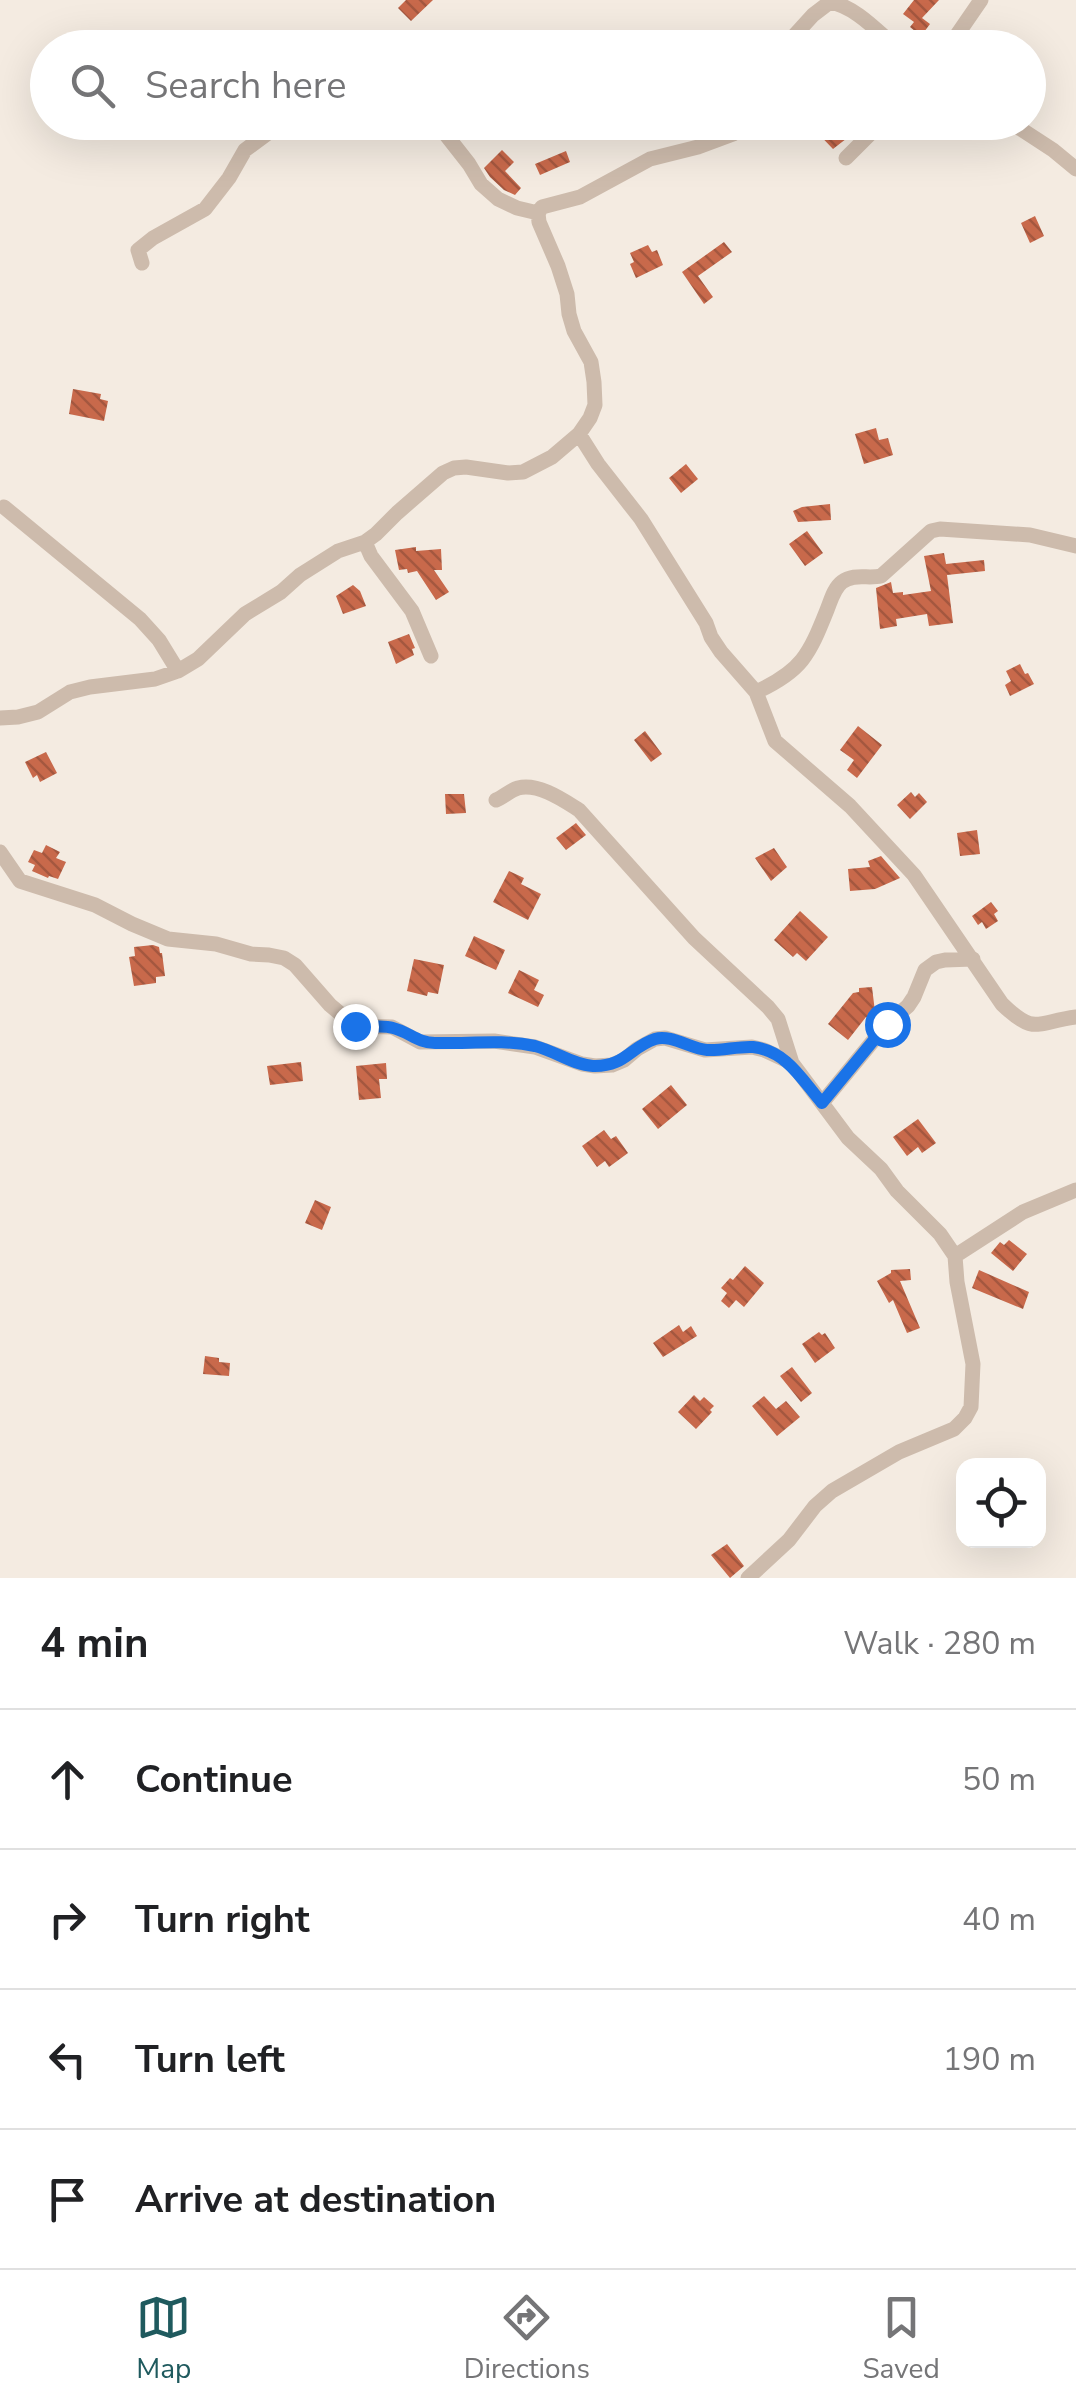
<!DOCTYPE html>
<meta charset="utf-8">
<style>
body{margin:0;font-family:"Nunito Sans",sans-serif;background:#f2f2f2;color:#202124}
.controls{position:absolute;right:30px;bottom:30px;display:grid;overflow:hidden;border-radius:20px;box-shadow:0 10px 40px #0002}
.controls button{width:90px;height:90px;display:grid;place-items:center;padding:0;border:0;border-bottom:2px solid #e0e0e0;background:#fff;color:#202124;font:50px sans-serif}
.stop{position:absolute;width:30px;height:30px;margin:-22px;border:8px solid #1a73e8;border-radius:50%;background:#fff}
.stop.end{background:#1a73e8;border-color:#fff;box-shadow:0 2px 10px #0008}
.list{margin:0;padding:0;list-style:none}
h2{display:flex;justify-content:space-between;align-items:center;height:130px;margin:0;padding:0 40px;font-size:42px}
h2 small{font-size:32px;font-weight:400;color:#757577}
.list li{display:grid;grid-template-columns:65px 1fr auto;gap:30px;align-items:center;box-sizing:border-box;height:140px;padding:0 40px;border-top:2px solid #e0e0e0}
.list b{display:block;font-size:38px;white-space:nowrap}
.list em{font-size:32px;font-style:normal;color:#757577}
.icon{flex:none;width:55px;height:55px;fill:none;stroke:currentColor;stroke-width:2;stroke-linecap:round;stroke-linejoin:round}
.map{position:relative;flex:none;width:1076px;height:1578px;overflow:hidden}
.search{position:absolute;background:#fff;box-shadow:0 10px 40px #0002;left:30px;right:30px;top:30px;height:110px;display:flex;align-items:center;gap:25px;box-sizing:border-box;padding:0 35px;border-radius:55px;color:#757577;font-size:38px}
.sheet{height:690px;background:#fff}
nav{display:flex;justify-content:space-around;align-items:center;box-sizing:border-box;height:140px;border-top:2px solid #e0e0e0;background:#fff;font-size:28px;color:#757577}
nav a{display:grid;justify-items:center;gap:5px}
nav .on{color:#1f5a5e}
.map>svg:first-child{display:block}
</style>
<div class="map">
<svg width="1076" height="1578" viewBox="0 0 1076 1578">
<defs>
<pattern id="building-back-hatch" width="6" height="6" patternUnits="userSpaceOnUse" patternTransform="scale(2.5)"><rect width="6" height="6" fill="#c8694b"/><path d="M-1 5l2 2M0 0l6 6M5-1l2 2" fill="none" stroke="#a4573f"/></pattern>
</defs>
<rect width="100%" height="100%" fill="#f4ebe1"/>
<!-- building -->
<path fill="url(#building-back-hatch)" d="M 406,0 L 433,0 L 411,21 L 398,8 Z
M 914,0 L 939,0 L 922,18 L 930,24 L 921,36 L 910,27 L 914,22 L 903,14 Z
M 807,122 L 841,122 L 851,135 L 833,149 Z
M 502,150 L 514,162 L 505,171 L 521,188 L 515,195 L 504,190 L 490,177 L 484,168 Z
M 566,151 L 570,162 L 540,175 L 535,164 Z
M 1035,216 L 1044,236 L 1030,243 L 1021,223 Z
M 724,242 L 732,252 L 698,276 L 713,297 L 704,304 L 682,272 Z
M 648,245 L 652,252 L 657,250 L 663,265 L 636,278 L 630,264 L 634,262 L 630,253 Z
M 73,389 L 101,394 L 100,399 L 108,401 L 104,421 L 69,414 Z
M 876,428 L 879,440 L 888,438 L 893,455 L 864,464 L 855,434 Z
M 686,464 L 698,479 L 681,493 L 669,478 Z
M 830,504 L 831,520 L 798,522 L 793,511 L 802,507 Z
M 807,531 L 823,553 L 805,566 L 789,544 Z
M 416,547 L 416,551 L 441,549 L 442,570 L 434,570 L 449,592 L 436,600 L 417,571 L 408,573 L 407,569 L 399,570 L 395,550 Z
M 944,553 L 946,564 L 984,560 L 985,571 L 947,575 L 953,623 L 929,626 L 927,614 L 896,619 L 897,626 L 880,629 L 876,588 L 891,582 L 893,593 L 903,592 L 903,595 L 931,591 L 924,556 Z
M 353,585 L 360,591 L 366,606 L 343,614 L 336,596 Z
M 409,634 L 415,648 L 412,649 L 414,655 L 396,664 L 388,642 Z
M 1020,664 L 1025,674 L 1028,673 L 1034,684 L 1010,696 L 1005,685 L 1011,681 L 1006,671 Z
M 858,726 L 882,745 L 857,778 L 847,770 L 854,760 L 840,750 Z
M 645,731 L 662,754 L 651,762 L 634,740 Z
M 46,752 L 57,773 L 40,782 L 37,775 L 33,778 L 25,762 Z
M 911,792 L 915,797 L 919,793 L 927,802 L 910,819 L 897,805 Z
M 445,794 L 464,794 L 466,813 L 446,814 Z
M 576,823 L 586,835 L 566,850 L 556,838 Z
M 977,830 L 980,854 L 960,856 L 957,833 Z
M 46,845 L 60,852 L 56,858 L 66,862 L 58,879 L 49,876 L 48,878 L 32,871 L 35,865 L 28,862 L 34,850 L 42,853 Z
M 774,848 L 787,867 L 771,881 L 755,858 Z
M 881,856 L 900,878 L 875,889 L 850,891 L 848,869 L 870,867 L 868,861 Z
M 509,871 L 524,878 L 521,884 L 541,894 L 528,920 L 493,902 Z
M 991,902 L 998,911 L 994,914 L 998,921 L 986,929 L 982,922 L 978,925 L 972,916 Z
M 800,911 L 828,937 L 806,961 L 797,953 L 793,957 L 774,940 Z
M 474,936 L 505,950 L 496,970 L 465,956 Z
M 153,945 L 159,947 L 160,953 L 162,953 L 165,976 L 156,977 L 156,983 L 134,986 L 129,957 L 135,956 L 134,947 Z
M 414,959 L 444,965 L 438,994 L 428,992 L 427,996 L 407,991 Z
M 519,970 L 539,980 L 534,990 L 544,995 L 538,1007 L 508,993 Z
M 872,987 L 876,1020 L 874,1022 L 866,1017 L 848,1040 L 828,1024 L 853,993 L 859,992 L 859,988 Z
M 301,1062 L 303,1081 L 270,1085 L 267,1066 Z
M 386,1063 L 387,1079 L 379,1079 L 381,1098 L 359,1100 L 356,1066 Z
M 671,1085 L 687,1105 L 658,1129 L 642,1109 Z
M 918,1119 L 936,1143 L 922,1153 L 918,1147 L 907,1156 L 893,1137 Z
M 604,1130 L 611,1139 L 616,1136 L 628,1153 L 609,1167 L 605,1161 L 597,1167 L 582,1146 Z
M 315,1200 L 331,1207 L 322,1230 L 305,1223 Z
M 1009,1240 L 1027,1254 L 1013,1271 L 991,1253 L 1000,1242 L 1004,1245 Z
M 745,1266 L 764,1283 L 744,1307 L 736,1300 L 729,1308 L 721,1301 L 727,1293 L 721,1288 L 730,1278 L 733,1280 Z
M 910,1269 L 911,1280 L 900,1281 L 920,1328 L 907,1333 L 893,1300 L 889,1303 L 877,1281 L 891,1273 L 891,1270 Z
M 979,1270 L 1029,1292 L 1023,1309 L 972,1288 Z
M 679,1325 L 683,1332 L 691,1326 L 697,1336 L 663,1357 L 653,1343 Z
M 819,1332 L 822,1335 L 825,1333 L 835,1348 L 815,1363 L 802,1344 Z
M 205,1356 L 219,1358 L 219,1362 L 230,1363 L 229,1376 L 203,1374 Z
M 792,1367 L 812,1393 L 801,1402 L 780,1376 Z
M 694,1395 L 700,1401 L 704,1397 L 714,1406 L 710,1410 L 712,1412 L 696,1429 L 678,1412 Z
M 764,1396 L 776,1409 L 786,1401 L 800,1417 L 777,1436 L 752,1406 Z
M 727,1544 L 744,1566 L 730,1578 L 711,1555 Z"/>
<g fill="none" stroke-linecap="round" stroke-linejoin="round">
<!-- minor -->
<path stroke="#cdbbac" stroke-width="15" d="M 783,48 L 813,15 L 830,2 C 856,7 877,31 897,48
M 948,48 L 981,0
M 436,122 L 469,164 L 481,184 L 498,199 L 517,208 L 538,213
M 1010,122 L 1053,150 L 1076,169
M 846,158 L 882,122
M 142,263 L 138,250 L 153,238 L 205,209 L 229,178 L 245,150 L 283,122
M 579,434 L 598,464 L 641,519 L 706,623 L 711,637 L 721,652 L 756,692 L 775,741 L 850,806 L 914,875 L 1002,1004 C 1035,1036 1036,1022 1076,1017
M 4,507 L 140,619 L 159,640 L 178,671
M 365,542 L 371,556 L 412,611 L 431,656
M 756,692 C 802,671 809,655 827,610 C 831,600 834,588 842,582 C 854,573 868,579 881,576 L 931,531 L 940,529 L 1030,535 L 1076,546
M 0,718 L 18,717 L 38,712 L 70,692 L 90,687 L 155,679 L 178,671 L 198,659 L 245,614 L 281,592 L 300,575 L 338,551 L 365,542 L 376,534 L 397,513 L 443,473 L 454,468 L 466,467 L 508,473 L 523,472 L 552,457 L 579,434 L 590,418 L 595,405 L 594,382 L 591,362 L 574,331 L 569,314 L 567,294 L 558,266 L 539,222 L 538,213 L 542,207 L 580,197 L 650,159 L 698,147 L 733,134 L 751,122
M 496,800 C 503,797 511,790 518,788 C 539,783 563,800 579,810 L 694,938 L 768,1007 L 778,1019 L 792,1063
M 0,852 L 20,881 L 95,905 L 132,924 L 168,939 L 216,944 L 251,954 L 269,955 L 284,958 L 295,965 L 330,1005 L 355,1026 L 392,1027 L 420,1042 L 494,1041 L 535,1047 L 582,1064 L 595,1066 L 612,1065 L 624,1060 L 637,1049 L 655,1039 L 665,1038 L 705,1050 L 752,1047 L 764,1050 L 792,1063 L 848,1138 L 881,1169 L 897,1191 L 940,1234 L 955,1256 L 957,1282 L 973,1364 L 971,1407 L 965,1418 L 954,1429 L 899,1452 L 832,1491 L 815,1506 L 789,1540 L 748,1578
M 822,1103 L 887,1024 L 908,1006 L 914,997 L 925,970 L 936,962 L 945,960 L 973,959
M 955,1256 L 1023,1212 L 1076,1190"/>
</g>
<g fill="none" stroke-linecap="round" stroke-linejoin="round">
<!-- route -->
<path stroke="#1a73e8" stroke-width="12" d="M 355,1026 C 367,1029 380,1024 393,1028 C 409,1032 418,1043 435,1043 C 469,1044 501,1039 535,1046 C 555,1051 573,1065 593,1066 C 625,1067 630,1047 655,1039 C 671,1034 691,1049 707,1050 C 722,1051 738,1046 753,1047 C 787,1051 802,1080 822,1103 L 887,1024"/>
</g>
</svg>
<div class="controls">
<button><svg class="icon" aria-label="locate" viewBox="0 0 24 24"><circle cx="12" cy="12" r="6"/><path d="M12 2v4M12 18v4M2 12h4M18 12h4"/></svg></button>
</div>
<div class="stop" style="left:887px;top:1024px"></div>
<div class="stop end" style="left:355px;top:1026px"></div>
<div class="search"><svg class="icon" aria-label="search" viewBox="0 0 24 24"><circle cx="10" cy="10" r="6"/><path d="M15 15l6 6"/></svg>Search here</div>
</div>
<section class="sheet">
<h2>4 min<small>Walk · 280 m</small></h2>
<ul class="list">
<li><svg class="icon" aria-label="ahead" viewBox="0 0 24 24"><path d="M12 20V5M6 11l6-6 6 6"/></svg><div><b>Continue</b></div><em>50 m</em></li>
<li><svg class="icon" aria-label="right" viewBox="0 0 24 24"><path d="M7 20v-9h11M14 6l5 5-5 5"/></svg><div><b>Turn right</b></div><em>40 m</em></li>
<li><svg class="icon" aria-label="left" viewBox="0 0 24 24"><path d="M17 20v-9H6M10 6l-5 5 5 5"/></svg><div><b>Turn left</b></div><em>190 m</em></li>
<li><svg class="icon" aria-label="arrive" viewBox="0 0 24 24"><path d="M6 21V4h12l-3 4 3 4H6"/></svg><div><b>Arrive at destination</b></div></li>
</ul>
</section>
<nav>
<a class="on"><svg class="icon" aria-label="map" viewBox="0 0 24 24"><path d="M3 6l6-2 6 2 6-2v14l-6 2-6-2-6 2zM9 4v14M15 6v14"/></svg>Map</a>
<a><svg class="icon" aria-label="directions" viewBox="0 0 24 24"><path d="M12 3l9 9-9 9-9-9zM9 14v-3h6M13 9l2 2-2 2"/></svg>Directions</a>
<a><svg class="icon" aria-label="saved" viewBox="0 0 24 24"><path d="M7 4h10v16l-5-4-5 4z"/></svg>Saved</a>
</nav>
